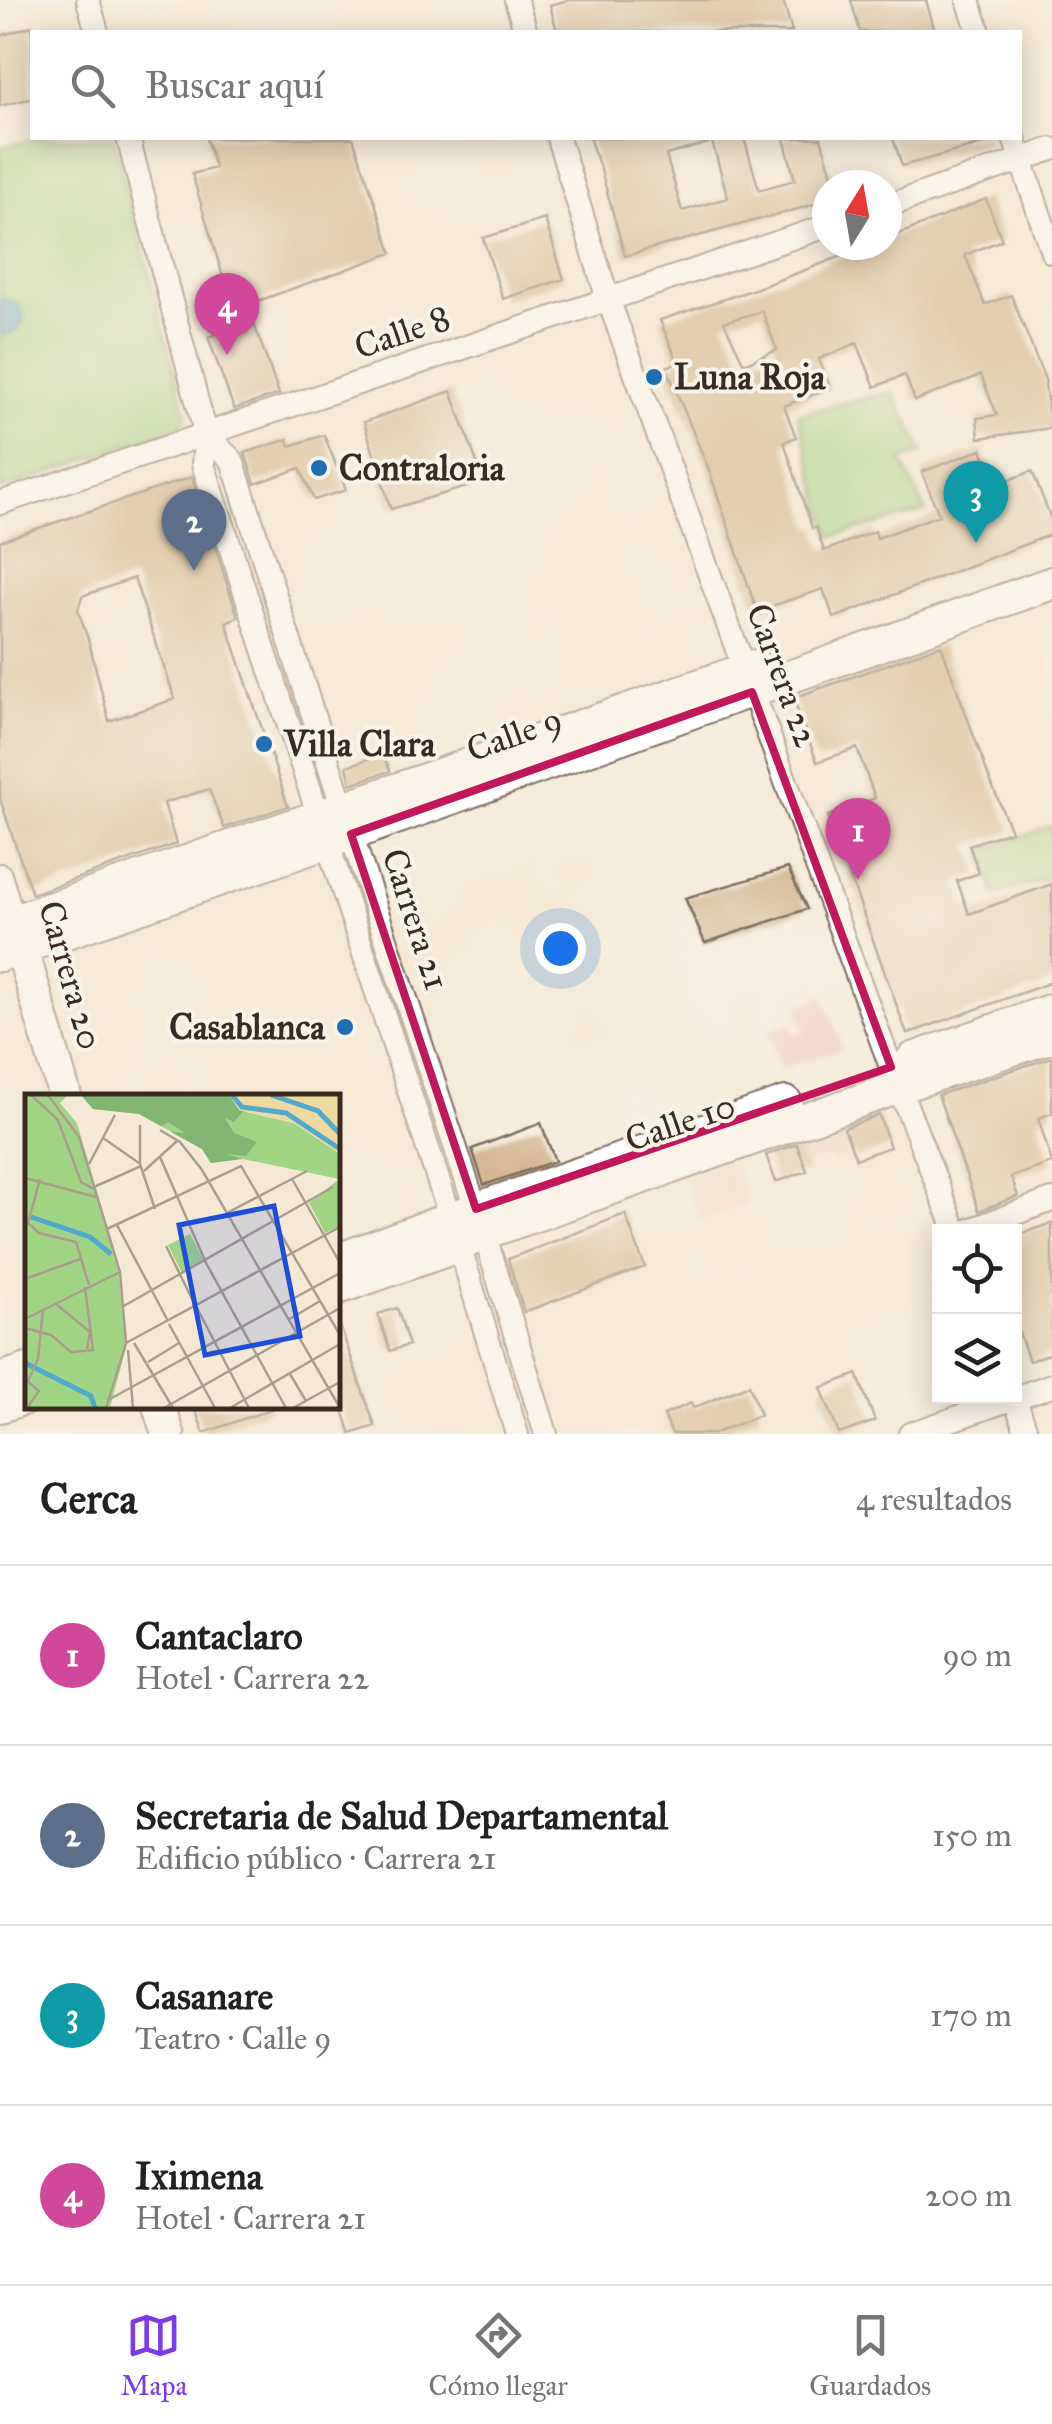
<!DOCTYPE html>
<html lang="es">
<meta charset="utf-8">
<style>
body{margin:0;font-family:"IM FELL Great Primer",serif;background:#f2f2f2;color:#222}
.controls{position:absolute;right:30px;bottom:30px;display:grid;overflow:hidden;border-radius:0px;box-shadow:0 5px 25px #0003}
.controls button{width:90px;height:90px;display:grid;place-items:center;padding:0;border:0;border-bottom:2px solid #e0e0e0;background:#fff;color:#222;font:50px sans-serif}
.compass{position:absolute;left:812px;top:170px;width:90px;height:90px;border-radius:50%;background:#fff;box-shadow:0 5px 25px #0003;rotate:11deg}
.you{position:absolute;left:560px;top:948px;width:35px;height:35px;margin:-25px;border:8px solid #fff;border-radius:50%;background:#1a73e8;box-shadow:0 0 0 15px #1a73e833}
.badge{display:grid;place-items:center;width:65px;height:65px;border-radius:50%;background:#7c3aed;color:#fff;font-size:32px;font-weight:700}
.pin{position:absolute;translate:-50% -82px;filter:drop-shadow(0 2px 5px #0008)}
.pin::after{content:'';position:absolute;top:52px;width:35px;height:30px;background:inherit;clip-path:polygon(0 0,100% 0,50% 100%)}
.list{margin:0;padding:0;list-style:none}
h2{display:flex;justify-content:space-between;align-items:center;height:130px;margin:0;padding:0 40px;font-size:42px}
h2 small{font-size:32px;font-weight:400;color:#767676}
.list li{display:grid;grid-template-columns:65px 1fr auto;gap:30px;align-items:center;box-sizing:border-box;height:180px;padding:0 40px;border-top:2px solid #e0e0e0}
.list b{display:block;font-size:38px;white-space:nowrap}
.list p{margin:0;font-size:32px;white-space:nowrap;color:#767676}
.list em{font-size:32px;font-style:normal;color:#767676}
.icon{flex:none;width:55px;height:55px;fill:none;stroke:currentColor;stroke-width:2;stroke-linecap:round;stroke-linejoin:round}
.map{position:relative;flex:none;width:1052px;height:1434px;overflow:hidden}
.search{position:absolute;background:#fff;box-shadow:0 5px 25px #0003;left:30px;right:30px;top:30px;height:110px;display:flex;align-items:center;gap:25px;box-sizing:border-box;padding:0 35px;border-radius:0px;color:#767676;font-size:38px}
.sheet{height:850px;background:#fff}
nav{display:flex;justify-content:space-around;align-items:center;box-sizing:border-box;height:140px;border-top:2px solid #e0e0e0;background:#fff;font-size:28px;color:#767676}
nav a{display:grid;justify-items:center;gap:5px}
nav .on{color:#7c3aed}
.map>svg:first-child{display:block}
</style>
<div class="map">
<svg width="1052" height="1434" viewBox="0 0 1052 1434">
<rect width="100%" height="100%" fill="#f7f3e8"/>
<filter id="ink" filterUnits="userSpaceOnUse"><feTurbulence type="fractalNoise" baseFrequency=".01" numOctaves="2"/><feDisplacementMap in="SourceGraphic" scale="20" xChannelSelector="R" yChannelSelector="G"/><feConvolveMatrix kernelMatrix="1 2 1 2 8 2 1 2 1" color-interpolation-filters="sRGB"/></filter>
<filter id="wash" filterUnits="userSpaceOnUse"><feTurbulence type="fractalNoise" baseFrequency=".0048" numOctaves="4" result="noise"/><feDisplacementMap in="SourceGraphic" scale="40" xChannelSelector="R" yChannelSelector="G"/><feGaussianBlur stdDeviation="2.25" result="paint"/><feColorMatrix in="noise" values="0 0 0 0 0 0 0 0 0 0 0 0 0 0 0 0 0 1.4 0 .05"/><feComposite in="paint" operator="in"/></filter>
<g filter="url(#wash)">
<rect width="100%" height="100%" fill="#f5e9d5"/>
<!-- built -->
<path fill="#f6d2c4" d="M 824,996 L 843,1049 L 781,1069 L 768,1031 L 791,1022 L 795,1035 L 805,1031 L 798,1008 Z
M 842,1121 L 854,1155 L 832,1164 L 828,1157 L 805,1165 L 795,1138 Z
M 733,1159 L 749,1203 L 700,1221 L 684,1177 Z"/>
<!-- green -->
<path fill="#a0d585" stroke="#6e8052" stroke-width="2.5" d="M 35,138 L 114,138 L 186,415 L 181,427 L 0,490 L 0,148 Z
M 893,392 L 923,452 L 901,460 L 926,511 L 831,537 L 798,414 Z
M 1052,826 L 1052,877 L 994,895 L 983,850 Z"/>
<!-- water -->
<path fill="#4faacd" stroke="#456a76" stroke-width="2.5" d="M 5,299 L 17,303 L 24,317 C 21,329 13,336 0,334 L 0,300 Z"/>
<g id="blocks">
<!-- building -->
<path fill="#cfab80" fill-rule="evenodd" d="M 568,0 L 783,0 L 792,32 L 557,32 L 550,5 Z
M 851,0 L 926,0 L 935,32 L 860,32 Z
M 32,26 L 32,98 L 0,106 L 0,36 Z
M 206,138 L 353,138 L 392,253 L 233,310 L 192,174 L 215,168 Z
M 589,138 L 707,138 L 708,143 L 666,155 L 682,211 L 728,198 L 711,138 L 744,138 L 759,190 L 795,180 L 784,138 L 821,138 L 835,185 L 827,185 L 827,201 L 625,256 L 601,170 Z
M 893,138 L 985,138 L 986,143 L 902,166 Z
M 986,199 L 1002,240 L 965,255 L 985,305 L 1011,295 L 1046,382 L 1045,383 L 1051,428 L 979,438 L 977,418 L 997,415 L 981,375 L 915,401 L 905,375 L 875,387 L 857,343 L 819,359 L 830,388 L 784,406 L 796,437 L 784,442 L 812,528 L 816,527 L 824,551 L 875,531 L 877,538 L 939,515 L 922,472 L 982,449 L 996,485 L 1032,471 L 1052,521 L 1052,534 L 834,618 L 823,589 L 757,611 L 709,470 L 666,367 L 678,363 L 660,320 L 755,289 L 871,245 L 887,245 L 887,239 ZM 762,311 L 777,350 L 744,364 L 724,322 Z
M 545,219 L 564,279 L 503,299 L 483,238 Z
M 253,321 L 279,394 L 234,409 L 208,337 Z
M 451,391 L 484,482 L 391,509 L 364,422 Z
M 324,435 L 346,490 L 314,500 L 300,468 L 255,484 L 245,453 L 288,439 L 290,446 Z
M 192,477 L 238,617 L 226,622 L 288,806 L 224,828 L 209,789 L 164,803 L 176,844 L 32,894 L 0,799 L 0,541 ZM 134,578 L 175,699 L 109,721 L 89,642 L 78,610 L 82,596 Z
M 941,645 L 988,775 L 1011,831 L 969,845 L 979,873 L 957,881 L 969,914 L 1052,884 L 1052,982 L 907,1034 L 828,816 L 875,798 L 857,748 L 817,762 L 793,698 Z
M 383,754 L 390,771 L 351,784 L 347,766 Z
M 788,868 L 807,909 L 705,943 L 685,898 Z
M 1052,1057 L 1052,1113 L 1038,1118 L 1052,1163 L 1011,1177 L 1018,1196 L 979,1211 L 938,1095 Z
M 879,1115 L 890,1147 L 856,1159 L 844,1128 Z
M 541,1123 L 555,1161 L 484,1185 L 472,1149 Z
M 797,1144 L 807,1171 L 776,1182 L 766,1155 Z
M 625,1214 L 645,1267 L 524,1312 L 508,1259 Z
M 1052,1223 L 1052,1353 L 1029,1361 L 1014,1319 L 1014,1236 Z
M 397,1308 L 409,1345 L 390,1351 L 378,1314 Z
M 338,1326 L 340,1326 L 375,1426 L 351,1434 L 338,1396 Z
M 857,1374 L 875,1421 L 839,1434 L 821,1388 Z
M 749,1385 L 760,1415 L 713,1434 L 672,1434 L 664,1415 L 691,1403 L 693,1408 Z
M 194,1406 L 270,1406 L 271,1409 L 204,1433 Z"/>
</g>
</g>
<g filter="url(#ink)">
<use href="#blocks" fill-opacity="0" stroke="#7c6d5e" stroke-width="2.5"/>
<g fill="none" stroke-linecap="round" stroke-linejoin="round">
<defs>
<path id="street" d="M 88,0 L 97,32
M 516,0 L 526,32
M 968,0 L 979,32
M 128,138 L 206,435 L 203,464 L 451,1219 L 517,1434
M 558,138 L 608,299 L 891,1067 L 956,1232
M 1014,138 L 1052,252
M 887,206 L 1052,149
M 206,435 L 232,460 L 351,834 L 484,1233 L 546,1434
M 0,503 L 827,226
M 0,875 L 14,921
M 964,1232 L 1052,1200
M 1014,1396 L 1027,1434
M 910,1434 L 1052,1385"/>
<path id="secondary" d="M 0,926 L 756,666
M 15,926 L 65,1096
M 0,955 L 351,834 L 1052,583
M 913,1059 L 1052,1010
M 338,1260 L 476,1209 L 786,1103
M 338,1288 L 458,1246 L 484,1233 L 899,1087 L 1052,1036
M 0,1379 L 28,1370
M 0,1406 L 28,1397
M 159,1406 L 168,1434"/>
</defs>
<!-- street casing -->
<use href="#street" stroke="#7c6d5e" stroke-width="26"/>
<!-- secondary casing -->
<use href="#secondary" stroke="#7c6d5e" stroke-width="36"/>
<!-- street -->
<use href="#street" stroke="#fff" stroke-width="22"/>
<!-- secondary -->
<use href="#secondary" stroke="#fff" stroke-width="32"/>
</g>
</g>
<!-- marked area -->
<path d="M0 0H1052V1434H0ZM 752,692 L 891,1067 L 476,1209 L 351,834 Z" fill="#f5e9d5" fill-opacity=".55" fill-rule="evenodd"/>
<path fill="none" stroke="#c2185b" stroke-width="8" stroke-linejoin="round" d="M 752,692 L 891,1067 L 476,1209 L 351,834 Z"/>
<!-- markers -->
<g fill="#1f6fb2" stroke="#f7f3e8" stroke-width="4">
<circle cx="654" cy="377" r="10"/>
<circle cx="319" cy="468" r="10"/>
<circle cx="264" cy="744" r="10"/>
<circle cx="345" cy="1027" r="10"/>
</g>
<g text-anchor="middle" stroke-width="8" stroke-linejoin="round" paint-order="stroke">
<!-- street labels -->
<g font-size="35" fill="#3b2a1e" stroke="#f7f3e8">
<text transform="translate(402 332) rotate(-19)" y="12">Calle 8</text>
<text transform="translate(783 675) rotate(70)" y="12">Carrera 22</text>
<text transform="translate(514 734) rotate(-20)" y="12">Calle 9</text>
<text transform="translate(416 919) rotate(72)" y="12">Carrera 21</text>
<text transform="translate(71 975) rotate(74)" y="12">Carrera 20</text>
<text transform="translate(680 1122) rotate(-19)" y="12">Calle 10</text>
</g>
<!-- poi labels -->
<g font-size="35" font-weight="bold" fill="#3b2a1e" stroke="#f7f3e8" text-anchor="start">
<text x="674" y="389">Luna Roja</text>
<text x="339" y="480">Contraloria</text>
<text x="284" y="756">Villa Clara</text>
<text x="325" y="1039" text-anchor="end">Casablanca</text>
</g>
</g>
<!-- overview -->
<g transform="translate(25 1094)">
<rect width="315" height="315" fill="#f5e9d5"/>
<path d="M 0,1 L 43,1 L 35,9 L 52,29 L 93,169 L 101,254 L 85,314 L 0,314 ZM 56,1 L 204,1 L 221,18 L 269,29 L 315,60 L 315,132 L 300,139 L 284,109 L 314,85 L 213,64 L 186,69 L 177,55 L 114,20 L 68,15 ZM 165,140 L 178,165 L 157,179 L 143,151 Z" fill="#a0d585"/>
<path d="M 56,1 L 204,1 L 218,17 L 209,28 L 200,24 L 209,39 L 232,48 L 221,62 L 201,60 L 218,65 L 186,69 L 177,55 L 146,38 L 160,39 L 143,28 L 136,32 L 114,20 L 68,15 Z" fill="#80b672"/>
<path d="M 204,1 L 315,1 L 315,60 L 269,29 L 214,16 Z" fill="#eeda9e"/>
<path fill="none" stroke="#4faacd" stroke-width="5" d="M 207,1 L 217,13 L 261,19 L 315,55M 246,1 L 293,17 L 315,40M 6,123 L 65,143 L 86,160M 0,269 L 66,302 L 70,314"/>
<path fill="none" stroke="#ab9d8c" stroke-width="2.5" d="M 6,1 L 33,26 L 56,88 L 69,95M 23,1 L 54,43 L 95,178 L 101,249 L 81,314M 115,31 L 115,70 L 130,115M 135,36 L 155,48 L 177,76 L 315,314M 78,44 L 114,69M 135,63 L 181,169 L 261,314M 64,70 L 90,21M 119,77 L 152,47M 0,84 L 71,103M 15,85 L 3,129 L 14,139 L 51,148 L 64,191M 267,85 L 315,169M 69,93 L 116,72M 200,120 L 282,77M 92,131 L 143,227M 82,135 L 216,72 L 315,241M 141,152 L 171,213M 0,185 L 55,165M 31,210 L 65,238 L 62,255M 97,213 L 308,93M 172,214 L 224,314M 0,225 L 95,178M 263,226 L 295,207M 144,230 L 190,314M 0,234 L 26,241 L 46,258 L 68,256 L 60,193M 101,249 L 315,133M 109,249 L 148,314M 103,256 L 108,314M 123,268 L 154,249M 265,280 L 281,307M 1,286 L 14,297 L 2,314M 3,287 L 13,265 L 18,216M 85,305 L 315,179M 139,314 L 315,214M 205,314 L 315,250M 268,314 L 315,288"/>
<path fill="#1d4ed8" fill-opacity="0.15" stroke="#1d4ed8" stroke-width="5" d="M 249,112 L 275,242 L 180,261 L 154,131 Z"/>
<rect width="315" height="315" fill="none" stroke="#3b2a1e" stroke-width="5"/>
</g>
</svg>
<div class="controls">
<button><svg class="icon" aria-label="locate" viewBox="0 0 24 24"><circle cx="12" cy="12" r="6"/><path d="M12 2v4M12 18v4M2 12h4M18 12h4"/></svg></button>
<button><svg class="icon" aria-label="layers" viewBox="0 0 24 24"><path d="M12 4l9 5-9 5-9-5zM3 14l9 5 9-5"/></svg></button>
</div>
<svg class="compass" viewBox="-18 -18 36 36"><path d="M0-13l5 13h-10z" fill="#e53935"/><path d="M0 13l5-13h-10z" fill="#767676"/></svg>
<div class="you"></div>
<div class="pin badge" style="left:858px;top:880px;background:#d1479c">1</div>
<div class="pin badge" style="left:194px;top:571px;background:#5c6f8a">2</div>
<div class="pin badge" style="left:976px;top:543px;background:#0f9aa8">3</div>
<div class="pin badge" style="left:227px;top:355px;background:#d1479c">4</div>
<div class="search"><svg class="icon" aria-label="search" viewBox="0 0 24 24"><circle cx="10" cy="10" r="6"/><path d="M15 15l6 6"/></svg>Buscar aquí</div>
</div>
<section class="sheet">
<h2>Cerca<small>4 resultados</small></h2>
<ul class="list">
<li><span class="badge" style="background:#d1479c">1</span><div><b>Cantaclaro</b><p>Hotel · Carrera 22</p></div><em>90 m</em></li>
<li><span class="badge" style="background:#5c6f8a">2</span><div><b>Secretaria de Salud Departamental</b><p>Edificio público · Carrera 21</p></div><em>150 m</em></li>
<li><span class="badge" style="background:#0f9aa8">3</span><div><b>Casanare</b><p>Teatro · Calle 9</p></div><em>170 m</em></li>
<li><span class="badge" style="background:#d1479c">4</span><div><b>Iximena</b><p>Hotel · Carrera 21</p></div><em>200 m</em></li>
</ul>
</section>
<nav>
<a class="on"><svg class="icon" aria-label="map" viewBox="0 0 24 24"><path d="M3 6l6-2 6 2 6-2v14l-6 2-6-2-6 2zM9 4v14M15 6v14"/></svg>Mapa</a>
<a><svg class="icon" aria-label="directions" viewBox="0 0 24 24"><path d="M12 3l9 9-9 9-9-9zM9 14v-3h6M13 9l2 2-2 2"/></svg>Cómo llegar</a>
<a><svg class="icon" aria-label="saved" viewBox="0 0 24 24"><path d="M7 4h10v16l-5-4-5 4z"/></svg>Guardados</a>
</nav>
